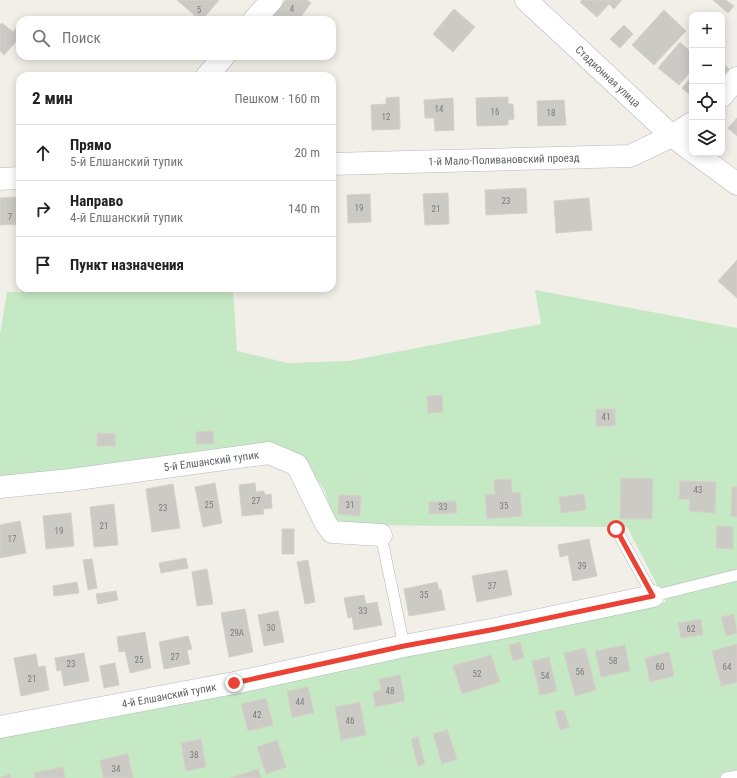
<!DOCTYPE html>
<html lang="ru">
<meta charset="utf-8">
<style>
body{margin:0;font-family:"Roboto Condensed",sans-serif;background:#f2f2f2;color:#222}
.controls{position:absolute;right:12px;top:12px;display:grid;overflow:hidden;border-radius:8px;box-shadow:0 2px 10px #0003}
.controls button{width:36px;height:36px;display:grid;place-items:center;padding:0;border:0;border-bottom:1px solid #e0e0e0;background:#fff;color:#222;font:20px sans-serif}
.stop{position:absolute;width:12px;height:12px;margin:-9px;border:3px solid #ea4335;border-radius:50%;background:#fff}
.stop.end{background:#ea4335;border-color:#fff;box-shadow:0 1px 4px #0008}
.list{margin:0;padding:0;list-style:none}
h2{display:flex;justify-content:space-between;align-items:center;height:52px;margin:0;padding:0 16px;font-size:17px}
h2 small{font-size:13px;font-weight:400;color:#767676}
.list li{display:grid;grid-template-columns:26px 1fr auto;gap:12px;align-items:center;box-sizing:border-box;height:56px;padding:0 16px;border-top:1px solid #e0e0e0}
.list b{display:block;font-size:15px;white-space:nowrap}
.list p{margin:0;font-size:13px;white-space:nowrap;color:#767676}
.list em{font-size:13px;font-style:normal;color:#767676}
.icon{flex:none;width:22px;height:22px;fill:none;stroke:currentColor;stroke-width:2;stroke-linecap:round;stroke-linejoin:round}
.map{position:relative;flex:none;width:737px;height:778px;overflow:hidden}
.search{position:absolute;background:#fff;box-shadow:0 2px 10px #0003;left:16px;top:16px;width:320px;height:44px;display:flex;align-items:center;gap:10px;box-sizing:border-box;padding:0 14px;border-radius:12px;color:#767676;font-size:15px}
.panel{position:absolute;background:#fff;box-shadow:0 2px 10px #0003;left:16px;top:72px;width:320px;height:220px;border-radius:12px}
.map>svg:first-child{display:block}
</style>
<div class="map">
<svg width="737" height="778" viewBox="0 0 737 778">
<rect width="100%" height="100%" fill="#f1efe8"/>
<!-- green -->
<path fill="#c5e8c5" d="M 535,290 L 737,328 L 737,778 L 0,778 L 0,733 L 666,602 L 627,527 L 336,525 L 324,489 L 300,458 L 0,481 L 0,334 L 7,292 L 233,292 L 237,351 L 288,363 L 349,361 L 541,324 Z"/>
<!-- building -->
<path fill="#cccac5" stroke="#d6d1c6" d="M 177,0 L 219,0 L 202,20 L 200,20 Z
M 286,0 L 307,0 L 311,3 L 302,15 L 307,20 L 278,20 L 273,15 Z
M 582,0 L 622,0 L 614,9 L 609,4 L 597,17 L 580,2 Z
M 713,0 L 726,0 L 734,6 L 728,13 Z
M 454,9 L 475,27 L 453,52 L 433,34 Z
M 664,10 L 686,31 L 654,65 L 632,45 Z
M 2,23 L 13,32 L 18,26 L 20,28 L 20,37 L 4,55 L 0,51 L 0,25 Z
M 624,25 L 633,34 L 620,48 L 610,39 Z
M 680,42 L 692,53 L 692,70 L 679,85 L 658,68 Z
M 722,63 L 729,69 L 722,77 Z
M 692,76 L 692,93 L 690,95 L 682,88 Z
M 399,97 L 400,129 L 372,130 L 371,105 L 386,104 L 386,98 Z
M 508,97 L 508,104 L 513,104 L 514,119 L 508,120 L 508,125 L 477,126 L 476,98 Z
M 453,98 L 454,130 L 435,131 L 434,118 L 425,118 L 424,100 Z
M 564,100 L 566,125 L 538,126 L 537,101 Z
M 19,114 L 20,114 L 20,145 Z
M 737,118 L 737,136 L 728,128 Z
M 526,188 L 527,213 L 486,215 L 485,190 Z
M 448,193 L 449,224 L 425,225 L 423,194 Z
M 370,194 L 371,222 L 348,223 L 347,195 Z
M 19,197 L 20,224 L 0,225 L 0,198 Z
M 589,198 L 592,230 L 556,233 L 554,201 Z
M 737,260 L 737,298 L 718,281 Z
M 442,395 L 443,412 L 428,413 L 427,396 Z
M 596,409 L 615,409 L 615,426 L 596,426 Z
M 213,431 L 214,444 L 196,444 L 196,432 Z
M 97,433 L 115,434 L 115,446 L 97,446 Z
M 621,478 L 653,479 L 652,519 L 620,519 Z
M 511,479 L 512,493 L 520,492 L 522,516 L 487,519 L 485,495 L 495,494 L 494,480 Z
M 680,481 L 716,482 L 715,513 L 689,511 L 690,499 L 679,499 Z
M 215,483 L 222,523 L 203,527 L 195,487 Z
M 255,483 L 256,492 L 264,491 L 265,495 L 271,494 L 272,508 L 263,509 L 264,514 L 242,516 L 239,485 Z
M 173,484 L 180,528 L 152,532 L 146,489 Z
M 732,487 L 737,487 L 737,517 L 731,516 Z
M 584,494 L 586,510 L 561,513 L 559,497 Z
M 339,495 L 361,496 L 360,516 L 338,514 Z
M 456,501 L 457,513 L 429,514 L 429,502 Z
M 114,504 L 118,545 L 94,547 L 90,507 Z
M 71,513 L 74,546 L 46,549 L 43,516 Z
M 20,521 L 26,553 L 0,558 L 0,525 Z
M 717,526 L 733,527 L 733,549 L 716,548 Z
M 282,529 L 294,529 L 294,554 L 282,554 Z
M 589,539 L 597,576 L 573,581 L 568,555 L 560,557 L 558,545 Z
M 186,558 L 188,568 L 161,573 L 159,563 Z
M 92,559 L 97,588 L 88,590 L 83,560 Z
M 308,560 L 315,602 L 305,604 L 297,562 Z
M 207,569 L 213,604 L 197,606 L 192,572 Z
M 507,570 L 512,595 L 477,602 L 472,576 Z
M 77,582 L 79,593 L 54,596 L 53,586 Z
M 437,582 L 439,590 L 441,589 L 445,610 L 409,616 L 404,589 Z
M 116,591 L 118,600 L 98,604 L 96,594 Z
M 364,595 L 366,604 L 377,602 L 382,625 L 354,630 L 352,617 L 348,618 L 344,598 Z
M 245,609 L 253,652 L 229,657 L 221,613 Z
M 278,611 L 284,642 L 264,646 L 258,615 Z
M 734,614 L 737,633 L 726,636 L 721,617 Z
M 701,619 L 703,635 L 681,638 L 678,623 Z
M 145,632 L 151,668 L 130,673 L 125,651 L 119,652 L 117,637 Z
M 188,636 L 192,649 L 187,650 L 190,664 L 164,669 L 159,642 Z
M 520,642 L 524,658 L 513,661 L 509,645 Z
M 737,644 L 737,682 L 721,686 L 712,651 Z
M 625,645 L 630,671 L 601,677 L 595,651 Z
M 585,648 L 596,690 L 575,696 L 564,653 Z
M 669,652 L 674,676 L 650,682 L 645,658 Z
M 84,653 L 89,681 L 64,686 L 61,670 L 57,671 L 55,658 Z
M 36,654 L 38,667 L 45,666 L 49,690 L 21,696 L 14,658 Z
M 491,655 L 500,682 L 462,694 L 453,666 Z
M 549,657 L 557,691 L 540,695 L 532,661 Z
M 115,663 L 119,685 L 104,688 L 100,666 Z
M 400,675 L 405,701 L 375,707 L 373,692 L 381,690 L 379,679 Z
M 308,687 L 314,713 L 292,717 L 287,691 Z
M 266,698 L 273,725 L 248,731 L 241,704 Z
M 360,702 L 366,735 L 341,740 L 335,707 Z
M 564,710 L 569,727 L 560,730 L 555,712 Z
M 447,730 L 457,759 L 442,764 L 433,734 Z
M 418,737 L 425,764 L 418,766 L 411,739 Z
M 201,739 L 206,767 L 186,771 L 181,743 Z
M 277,740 L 286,767 L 266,774 L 257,747 Z
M 128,754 L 133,778 L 103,778 L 100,760 Z
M 63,767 L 65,778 L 35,778 L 34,773 Z
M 258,769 L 261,778 L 230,778 Z
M 10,774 L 11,778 L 0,778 Z"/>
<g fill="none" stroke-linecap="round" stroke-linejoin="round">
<defs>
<path id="service" d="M 616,529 L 653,596 L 737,575
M 381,535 L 404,646
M 726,778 L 737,776"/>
<g id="minor">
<path id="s1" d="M 526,0 L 672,136 L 692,151"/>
<path d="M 254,20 L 272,0"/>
<path d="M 207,76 L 224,56"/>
<path d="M 722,96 L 737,78"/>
<path d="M 695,153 L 737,184"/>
<path id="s2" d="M 332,164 L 630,156 L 672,136 L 692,123"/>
<path d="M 0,179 L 20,178"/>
<path id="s3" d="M 0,487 L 70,480 L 269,453 L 297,465 L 326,524 L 332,532 L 381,535"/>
<path id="s4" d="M 0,727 L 234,683 L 404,646 L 496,629 L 653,596"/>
</g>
</defs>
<!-- service casing -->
<use href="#service" stroke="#b5b8bc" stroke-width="12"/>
<!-- minor casing -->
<use href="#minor" stroke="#b5b8bc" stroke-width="23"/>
<!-- service -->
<use href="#service" stroke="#fff" stroke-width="11"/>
<!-- minor -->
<use href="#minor" stroke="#fff" stroke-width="22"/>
</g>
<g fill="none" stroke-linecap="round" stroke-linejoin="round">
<!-- route -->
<path stroke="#ea4335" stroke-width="5" d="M 234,683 L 404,646 L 496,629 L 653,596 L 616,529"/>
</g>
<g text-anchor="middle" stroke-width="3" stroke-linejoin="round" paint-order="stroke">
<!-- number labels -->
<g font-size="9" fill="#7a7d7f">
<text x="292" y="12">4</text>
<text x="199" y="13">5</text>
<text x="439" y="112">14</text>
<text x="495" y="115">16</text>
<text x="551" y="116">18</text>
<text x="386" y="120">12</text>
<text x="506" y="204">23</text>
<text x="359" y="211">19</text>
<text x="436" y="212">21</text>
<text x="10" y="220">7</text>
<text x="606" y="420">41</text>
<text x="698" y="493">43</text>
<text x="256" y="504">27</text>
<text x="209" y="508">25</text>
<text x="350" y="508">31</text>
<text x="504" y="509">35</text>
<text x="443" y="510">33</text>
<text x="163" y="511">23</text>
<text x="104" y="529">21</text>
<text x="59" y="534">19</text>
<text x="12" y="542">17</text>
<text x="582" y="569">39</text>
<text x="492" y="589">37</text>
<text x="424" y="598">35</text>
<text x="363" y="614">33</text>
<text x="271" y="631">30</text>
<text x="691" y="632">62</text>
<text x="237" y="636">29А</text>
<text x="175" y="660">27</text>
<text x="139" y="663">25</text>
<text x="613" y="664">58</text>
<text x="71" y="667">23</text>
<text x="660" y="670">60</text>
<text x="727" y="670">64</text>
<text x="580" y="675">56</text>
<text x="477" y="677">52</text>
<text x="545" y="679">54</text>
<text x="32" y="682">21</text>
<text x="390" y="694">48</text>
<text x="300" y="705">44</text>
<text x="257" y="718">42</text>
<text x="350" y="724">46</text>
<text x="194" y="758">38</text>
<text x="116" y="772">34</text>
</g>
<!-- street labels -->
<g font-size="11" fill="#5f6368" stroke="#fff">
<text dy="4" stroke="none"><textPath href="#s1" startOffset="112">Стадионная улица</textPath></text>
<text dy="4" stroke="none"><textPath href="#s2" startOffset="172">1-й Мало-Поливановский проезд</textPath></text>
<text dy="4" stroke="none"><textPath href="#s3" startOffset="213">5-й Елшанский тупик</textPath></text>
<text dy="4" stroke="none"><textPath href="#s4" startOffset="172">4-й Елшанский тупик</textPath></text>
</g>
</g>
</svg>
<div class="controls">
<button>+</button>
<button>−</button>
<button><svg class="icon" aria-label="locate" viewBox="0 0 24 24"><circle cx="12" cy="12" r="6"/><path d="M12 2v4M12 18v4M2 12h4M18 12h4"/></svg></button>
<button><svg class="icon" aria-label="layers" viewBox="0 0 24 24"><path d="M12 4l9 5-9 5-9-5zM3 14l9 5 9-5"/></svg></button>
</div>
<div class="stop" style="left:616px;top:529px"></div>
<div class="stop end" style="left:234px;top:683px"></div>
<div class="search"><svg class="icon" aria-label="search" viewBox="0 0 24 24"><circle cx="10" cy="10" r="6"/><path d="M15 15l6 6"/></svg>Поиск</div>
<section class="panel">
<h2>2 мин<small>Пешком · 160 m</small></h2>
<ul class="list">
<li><svg class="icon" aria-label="ahead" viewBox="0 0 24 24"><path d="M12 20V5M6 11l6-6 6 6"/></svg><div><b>Прямо</b><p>5-й Елшанский тупик</p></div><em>20 m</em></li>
<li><svg class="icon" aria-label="right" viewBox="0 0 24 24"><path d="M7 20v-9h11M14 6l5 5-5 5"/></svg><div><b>Направо</b><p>4-й Елшанский тупик</p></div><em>140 m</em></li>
<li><svg class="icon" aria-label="arrive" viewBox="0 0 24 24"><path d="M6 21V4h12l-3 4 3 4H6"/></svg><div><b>Пункт назначения</b></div></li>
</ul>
</section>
</div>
